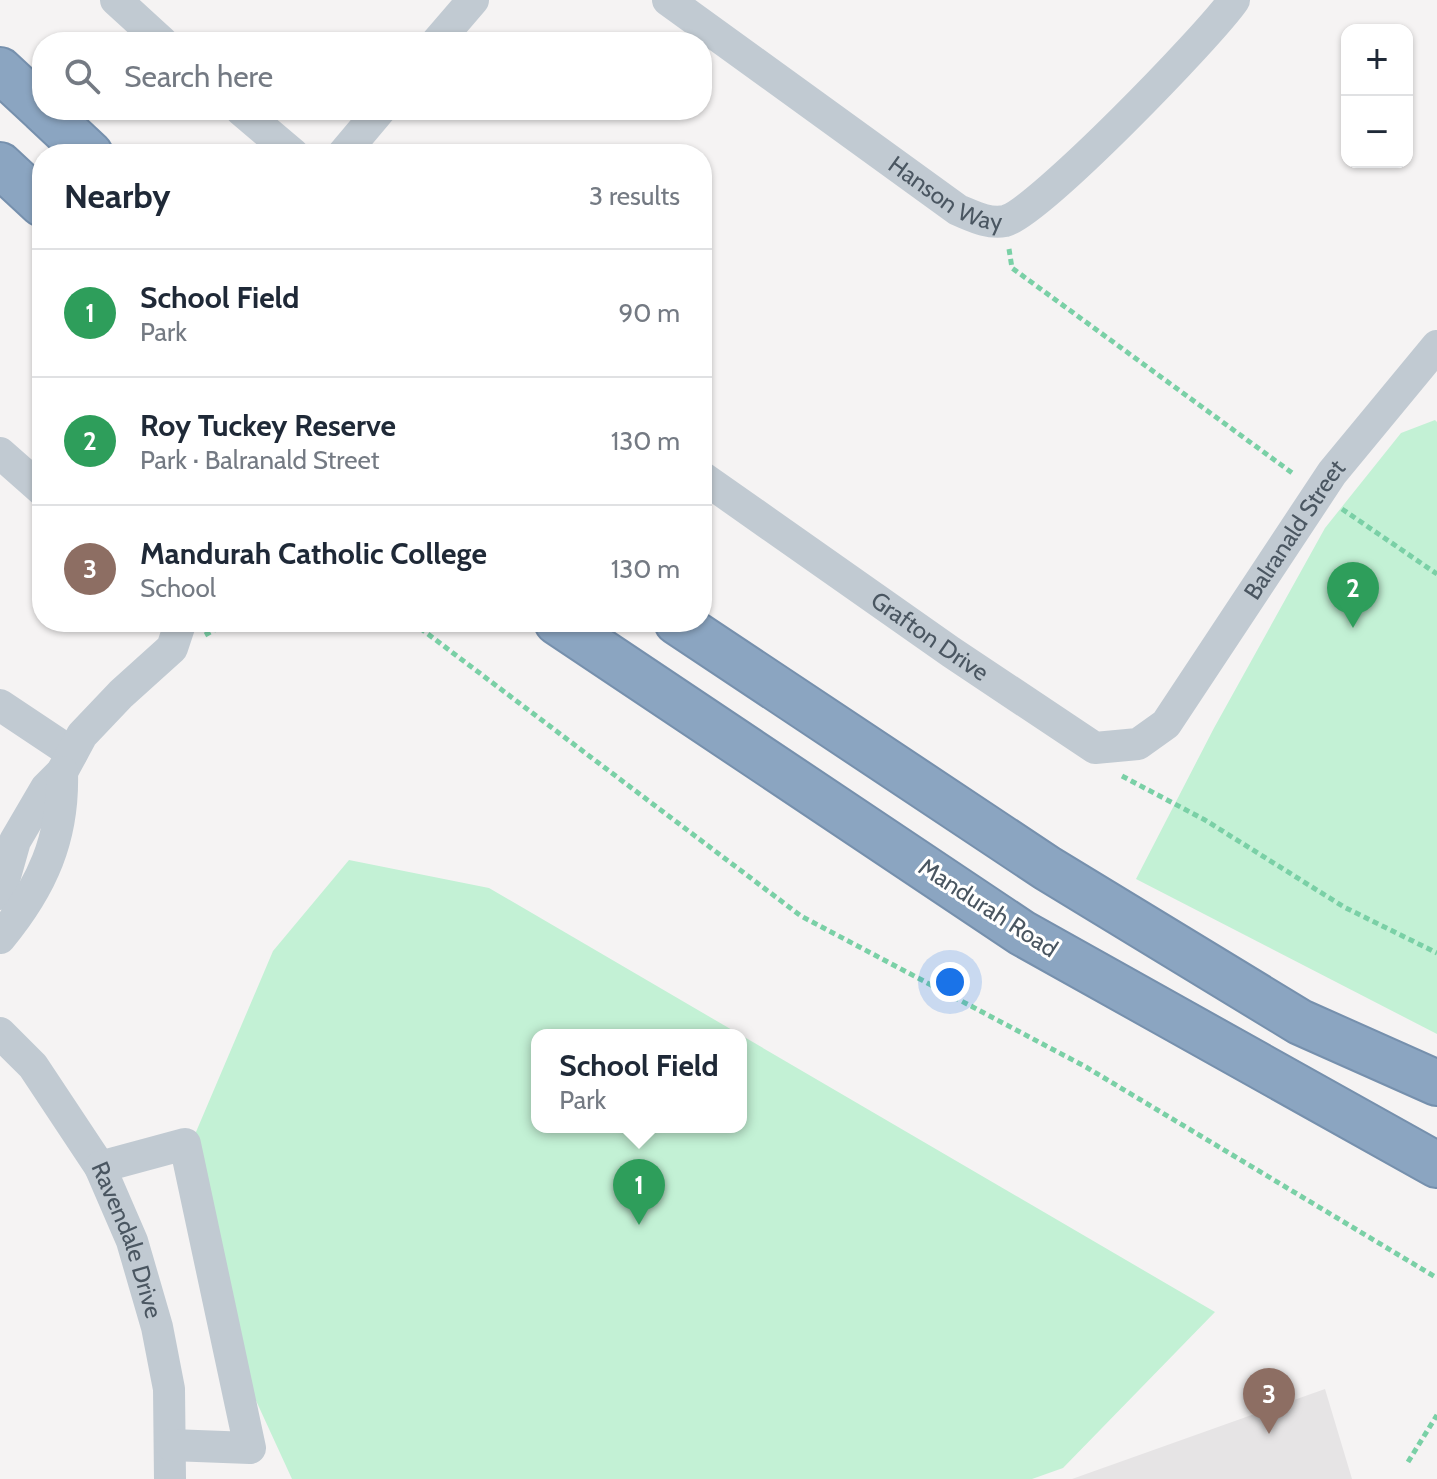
<!DOCTYPE html>
<meta charset="utf-8">
<style>
body{margin:0;font-family:Cabin,sans-serif;background:#f2f2f3;color:#1f2937}
.controls{position:absolute;right:24px;top:24px;display:grid;overflow:hidden;border-radius:16px;box-shadow:0 2px 6px #0004}
.controls button{width:72px;height:72px;display:grid;place-items:center;padding:0;border:0;border-bottom:2px solid #e0e1e3;background:#fff;color:#1f2937;font:40px sans-serif}
.you{position:absolute;left:950px;top:982px;width:28px;height:28px;margin:-20px;border:6px solid #fff;border-radius:50%;background:#1a73e8;box-shadow:0 0 0 12px #1a73e833}
.badge{display:grid;place-items:center;width:52px;height:52px;border-radius:50%;background:#db2777;color:#fff;font-size:26px;font-weight:700}
.pin{position:absolute;translate:-50% -66px;filter:drop-shadow(0 2px 4px #0008)}
.pin::after{content:'';position:absolute;top:42px;width:28px;height:24px;background:inherit;clip-path:polygon(0 0,100% 0,50% 100%)}
.popup{position:absolute;left:531px;top:1029px;width:216px;height:104px;box-sizing:border-box;display:grid;place-content:center;border-radius:16px;background:#fff;filter:drop-shadow(0 2px 6px #0005);font-size:26px;white-space:nowrap;color:#747a83}
.popup b{font-size:30px;color:#1f2937}
.popup::after{content:'';position:absolute;left:50%;top:100%;margin-left:-16px;border:16px solid transparent;border-top-color:#fff}
.list{margin:0;padding:0;list-style:none}
h2{display:flex;justify-content:space-between;align-items:center;height:104px;margin:0;padding:0 32px;font-size:34px}
h2 small{font-size:26px;font-weight:400;color:#747a83}
.list li{display:grid;grid-template-columns:52px 1fr auto;gap:24px;align-items:center;box-sizing:border-box;height:128px;padding:0 32px;border-top:2px solid #e0e1e3}
.list b{display:block;font-size:30px;white-space:nowrap}
.list p{margin:0;font-size:26px;white-space:nowrap;color:#747a83}
.list em{font-size:26px;font-style:normal;color:#747a83}
.icon{flex:none;width:44px;height:44px;fill:none;stroke:currentColor;stroke-width:2;stroke-linecap:round;stroke-linejoin:round}
.map{position:relative;flex:none;width:1437px;height:1479px;overflow:hidden}
.search{position:absolute;background:#fff;box-shadow:0 2px 6px #0004;left:32px;top:32px;width:680px;height:88px;display:flex;align-items:center;gap:20px;box-sizing:border-box;padding:0 28px;border-radius:32px;color:#747a83;font-size:30px}
.panel{position:absolute;background:#fff;box-shadow:0 2px 6px #0004;left:32px;top:144px;width:680px;height:488px;border-radius:32px}
.map>svg:first-child{display:block}
</style>
<div class="map">
<svg width="1437" height="1479" viewBox="0 0 1437 1479">
<rect width="100%" height="100%" fill="#f5f3f3"/>
<!-- education -->
<path fill="#e6e4e5" d="M 1325,1389 L 1352,1479 L 1072,1479 Z"/>
<!-- green -->
<path fill="#c3f1d5" fill-rule="evenodd" d="M 1435,420 L 1437,422 L 1437,1034 L 1136,879 L 1214,728 L 1325,528 L 1401,433 Z
M 349,860 L 489,888 L 1215,1312 L 1063,1468 L 1032,1479 L 292,1479 L 241,1368 L 193,1139 L 273,951 ZM 537,1035 L 741,1035 L 741,1127 L 537,1127 Z"/>
<g fill="none" stroke-linecap="round" stroke-linejoin="round">
<defs>
<path id="highway" d="M 0,70 L 42,109
M 43,110 L 90,154
M 0,165 L 42,204
M 557,622 L 1022,933 L 1437,1165
M 677,622 L 1047,868 L 1300,1022 L 1437,1083"/>
</defs>
<!-- highway casing -->
<use href="#highway" stroke="#7690ad" stroke-width="48"/>
<!-- path -->
<path stroke="#7ad0a6" stroke-width="5" stroke-dasharray="6 4" stroke-linecap="butt" d="M 1009,249 L 1012,268 L 1295,475
M 1342,509 L 1437,574
M 412,622 L 801,916 L 1086,1067 L 1437,1278
M 205,635 L 229,622
M 1122,776 L 1205,820 L 1344,907 L 1437,953
M 1408,1462 L 1437,1415"/>
<!-- minor -->
<g stroke="#c1cad2" stroke-width="32">
<path d="M 116,0 L 162,42"/>
<path id="s1" d="M 668,0 L 958,210 C 973,216 987,224 1005,221 C 1037,214 1211,34 1234,0"/>
<path d="M 437,42 L 473,0"/>
<path d="M 241,110 L 293,154"/>
<path d="M 343,154 L 380,110"/>
<path d="M 0,453 L 42,490"/>
<path id="s2" d="M 702,477 L 951,652 L 1095,748 L 1138,744 L 1166,724 L 1332,473 L 1437,346"/>
<path d="M 0,705 L 72,753"/>
<path d="M 0,894 L 15,841 L 46,788 L 62,772 L 82,735 L 121,694 L 172,648 L 179,627 L 177,622"/>
<path d="M 0,938 C 42,887 64,838 62,772"/>
<path id="s3" d="M 0,1033 L 33,1066 L 100,1167 L 132,1241 L 157,1327 L 169,1389 L 170,1479"/>
<path d="M 100,1167 L 185,1144 L 250,1448 L 171,1445"/>
</g>
<!-- highway -->
<use href="#highway" stroke="#8ba5c1" stroke-width="44"/>
</g>
<g text-anchor="middle" stroke-width="6" stroke-linejoin="round" paint-order="stroke">
<!-- street labels -->
<g font-size="24" fill="#4a5661" stroke="#fff">
<text dy="8" stroke="none"><textPath href="#s1" startOffset="340">Hanson Way</textPath></text>
<text dy="8" stroke="none"><textPath href="#s2" startOffset="788">Balranald Street</textPath></text>
<text dy="8" stroke="none"><textPath href="#s2" startOffset="278">Grafton Drive</textPath></text>
<text transform="translate(988 908) rotate(33)" y="8">Mandurah Road</text>
<text dy="8" stroke="none"><textPath href="#s3" startOffset="246">Ravendale Drive</textPath></text>
</g>
</g>
</svg>
<div class="controls">
<button>+</button>
<button>−</button>
</div>
<div class="you"></div>
<div class="pin badge" style="left:639px;top:1225px;background:#2e9e5b">1</div>
<div class="popup"><b>School Field</b>Park</div>
<div class="pin badge" style="left:1353px;top:628px;background:#2e9e5b">2</div>
<div class="pin badge" style="left:1269px;top:1434px;background:#8d6e63">3</div>
<div class="search"><svg class="icon" aria-label="search" viewBox="0 0 24 24"><circle cx="10" cy="10" r="6"/><path d="M15 15l6 6"/></svg>Search here</div>
<section class="panel">
<h2>Nearby<small>3 results</small></h2>
<ul class="list">
<li><span class="badge" style="background:#2e9e5b">1</span><div><b>School Field</b><p>Park</p></div><em>90 m</em></li>
<li><span class="badge" style="background:#2e9e5b">2</span><div><b>Roy Tuckey Reserve</b><p>Park · Balranald Street</p></div><em>130 m</em></li>
<li><span class="badge" style="background:#8d6e63">3</span><div><b>Mandurah Catholic College</b><p>School</p></div><em>130 m</em></li>
</ul>
</section>
</div>
